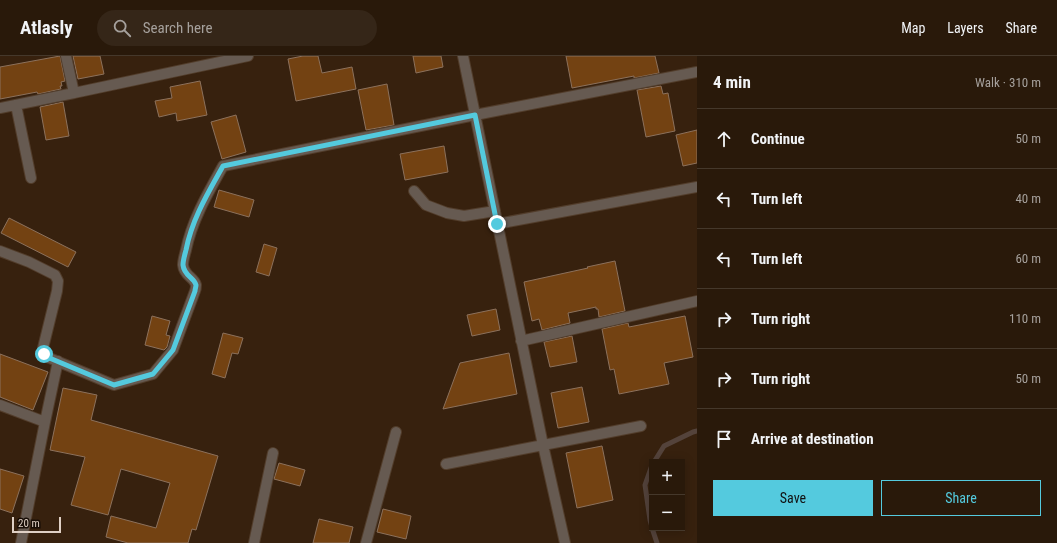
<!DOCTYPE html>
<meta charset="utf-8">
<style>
body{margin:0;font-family:"Roboto Condensed",sans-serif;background:#352618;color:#f1f3f6}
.controls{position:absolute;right:12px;bottom:12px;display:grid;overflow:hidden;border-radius:0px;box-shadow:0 2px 10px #0003}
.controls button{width:36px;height:36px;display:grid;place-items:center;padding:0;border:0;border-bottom:1px solid #45382b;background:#29190a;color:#f1f3f6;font:20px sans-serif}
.scale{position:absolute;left:12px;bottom:10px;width:49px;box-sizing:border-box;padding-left:4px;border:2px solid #dfd0c5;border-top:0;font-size:11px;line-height:14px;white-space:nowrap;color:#dfd0c5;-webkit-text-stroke:3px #170d06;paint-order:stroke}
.stop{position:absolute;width:12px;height:12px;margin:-9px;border:3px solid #54cade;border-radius:50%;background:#fff}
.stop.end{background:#54cade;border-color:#fff;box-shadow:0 1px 4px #0008}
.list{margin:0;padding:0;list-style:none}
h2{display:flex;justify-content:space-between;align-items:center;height:52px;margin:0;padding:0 16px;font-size:17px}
h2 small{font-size:13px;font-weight:400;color:#a5a09c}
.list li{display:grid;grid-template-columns:26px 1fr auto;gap:12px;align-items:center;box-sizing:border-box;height:60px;padding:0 16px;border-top:1px solid #45382b}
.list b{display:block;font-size:15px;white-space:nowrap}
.list em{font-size:13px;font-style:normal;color:#a5a09c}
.actions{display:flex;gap:8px;padding:12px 16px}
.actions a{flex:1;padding:9px 0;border:1px solid #54cade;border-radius:0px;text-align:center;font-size:14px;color:#54cade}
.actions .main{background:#54cade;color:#111}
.icon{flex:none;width:22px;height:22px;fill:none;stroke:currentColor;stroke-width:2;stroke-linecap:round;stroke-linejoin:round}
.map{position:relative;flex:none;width:697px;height:487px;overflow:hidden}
header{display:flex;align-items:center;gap:24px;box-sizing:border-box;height:56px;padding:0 20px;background:#29190a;border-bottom:1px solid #45382b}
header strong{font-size:19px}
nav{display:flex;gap:22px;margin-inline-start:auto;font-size:14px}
.search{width:280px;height:36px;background:#352618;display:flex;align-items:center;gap:10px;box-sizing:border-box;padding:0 14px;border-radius:22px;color:#a5a09c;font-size:15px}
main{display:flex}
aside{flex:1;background:#29190a}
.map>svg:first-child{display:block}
</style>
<header>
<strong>Atlasly</strong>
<div class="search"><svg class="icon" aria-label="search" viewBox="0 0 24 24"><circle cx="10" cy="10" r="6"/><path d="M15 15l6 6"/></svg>Search here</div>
<nav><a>Map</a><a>Layers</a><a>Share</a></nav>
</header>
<main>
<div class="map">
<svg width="697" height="487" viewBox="0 0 697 487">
<rect width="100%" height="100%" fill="#37210e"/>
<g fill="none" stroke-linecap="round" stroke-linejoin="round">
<!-- stream -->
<path stroke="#54433b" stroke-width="5" d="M 654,406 L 664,390 L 693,376 L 697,375
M 652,409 L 645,429 L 650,464 L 652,471
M 652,472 L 657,487"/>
</g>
<!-- building -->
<path fill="#734212" stroke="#8c715c" d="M 60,0 L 65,25 L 61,26 L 62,30 L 60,30 L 61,33 L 38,38 L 37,36 L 0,43 L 0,11 Z
M 73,0 L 100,0 L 104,18 L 78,23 Z
M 303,0 L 318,0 L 322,17 L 352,11 L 356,33 L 296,45 L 288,3 Z
M 413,0 L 441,0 L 443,11 L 416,17 Z
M 566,0 L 655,0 L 659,17 L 634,22 L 634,20 L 572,32 Z
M 200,25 L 207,59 L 177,65 L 176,57 L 159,61 L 155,45 L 172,42 L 170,31 Z
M 387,28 L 394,69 L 366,74 L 358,34 Z
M 661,30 L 663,38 L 668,37 L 675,75 L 646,81 L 637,34 Z
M 63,46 L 69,80 L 46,84 L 40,51 Z
M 236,59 L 246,96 L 222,103 L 211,66 Z
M 697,74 L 697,107 L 683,110 L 676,79 Z
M 444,90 L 448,116 L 405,124 L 400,98 Z
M 219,134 L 254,144 L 249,161 L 214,151 Z
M 9,162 L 76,196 L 68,211 L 1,177 Z
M 264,188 L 277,192 L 269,220 L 256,216 Z
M 615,205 L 625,255 L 599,261 L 598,253 L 596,253 L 596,251 L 568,257 L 570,267 L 542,274 L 539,263 L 532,265 L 524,226 L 588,212 L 587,211 Z
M 496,253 L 500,274 L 472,280 L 467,259 Z
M 152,260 L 170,265 L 166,279 L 170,280 L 167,291 L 164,294 L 145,289 Z
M 685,260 L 693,301 L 664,307 L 669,328 L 619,338 L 614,313 L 610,314 L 602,273 L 628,267 L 629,271 Z
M 223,277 L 243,282 L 238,298 L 232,297 L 225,322 L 212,318 Z
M 572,280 L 577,306 L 550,311 L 544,286 Z
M 509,297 L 517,338 L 443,353 L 460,307 Z
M 0,298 L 48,316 L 33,354 L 0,341 Z
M 582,331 L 589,366 L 558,372 L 551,337 Z
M 63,332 L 97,339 L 91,364 L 218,400 L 196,474 L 192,473 L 188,487 L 128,487 L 106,481 L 111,460 L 156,472 L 170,427 L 121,413 L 108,459 L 71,449 L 85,401 L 50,394 Z
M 602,390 L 613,444 L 577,452 L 566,397 Z
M 279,407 L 305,414 L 300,430 L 274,423 Z
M 0,413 L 24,420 L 12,457 L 0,453 Z
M 383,453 L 411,460 L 406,483 L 377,476 Z
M 319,463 L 353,471 L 349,487 L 313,487 Z"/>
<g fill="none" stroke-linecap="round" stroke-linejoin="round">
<defs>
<path id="minor" d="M 66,0 L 74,37 L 248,0
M 463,0 L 543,389 L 565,487
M 16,49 L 31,122
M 0,52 L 74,37
M 414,135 L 426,149 L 447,157 L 464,160 L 495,155
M 497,168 L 697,131
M 0,195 L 29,206 L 55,219 L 58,225 L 57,235 L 43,292 L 44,298 L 47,301 L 114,329 L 153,318 L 173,294 L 195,235 C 196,233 196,231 196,229 C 194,221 184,220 183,209 C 183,204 185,198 186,194 C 192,164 208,137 223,110 L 475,59 L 697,16
M 521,285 L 697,245
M 0,349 L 45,366 L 21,487
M 45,366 L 58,305
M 446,408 L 641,370
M 254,487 L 273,397
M 366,487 L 396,376"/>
</defs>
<!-- minor casing -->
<use href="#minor" stroke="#523d2b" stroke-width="12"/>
<!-- minor -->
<use href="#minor" stroke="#665a51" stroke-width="10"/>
</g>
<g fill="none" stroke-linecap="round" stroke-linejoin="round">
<!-- route -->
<path stroke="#54cade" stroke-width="5" d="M 44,298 L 47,301 L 114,329 L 153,318 L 173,294 L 195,235 C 195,233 196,231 196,229 C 194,221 184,220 183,209 C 183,204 185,198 186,194 C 192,163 208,137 223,110 L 475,59 L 497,168"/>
</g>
</svg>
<div class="controls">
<button>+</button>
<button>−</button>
</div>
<div class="scale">20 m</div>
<div class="stop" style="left:44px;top:298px"></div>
<div class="stop end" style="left:497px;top:168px"></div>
</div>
<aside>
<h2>4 min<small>Walk · 310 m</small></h2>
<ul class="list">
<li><svg class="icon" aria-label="ahead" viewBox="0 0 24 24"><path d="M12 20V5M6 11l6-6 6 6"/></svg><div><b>Continue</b></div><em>50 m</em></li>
<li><svg class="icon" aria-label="left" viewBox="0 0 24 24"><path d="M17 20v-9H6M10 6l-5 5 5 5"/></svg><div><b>Turn left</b></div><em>40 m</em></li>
<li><svg class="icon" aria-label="left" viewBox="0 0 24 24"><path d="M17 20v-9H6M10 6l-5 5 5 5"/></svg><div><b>Turn left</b></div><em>60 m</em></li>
<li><svg class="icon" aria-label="right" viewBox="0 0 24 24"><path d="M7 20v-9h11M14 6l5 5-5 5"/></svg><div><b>Turn right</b></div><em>110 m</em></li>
<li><svg class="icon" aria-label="right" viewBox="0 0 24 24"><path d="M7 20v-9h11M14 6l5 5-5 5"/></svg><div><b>Turn right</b></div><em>50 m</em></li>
<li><svg class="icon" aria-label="arrive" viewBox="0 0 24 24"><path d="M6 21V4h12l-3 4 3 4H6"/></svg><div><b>Arrive at destination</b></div></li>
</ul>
<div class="actions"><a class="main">Save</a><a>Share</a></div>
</aside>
</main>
